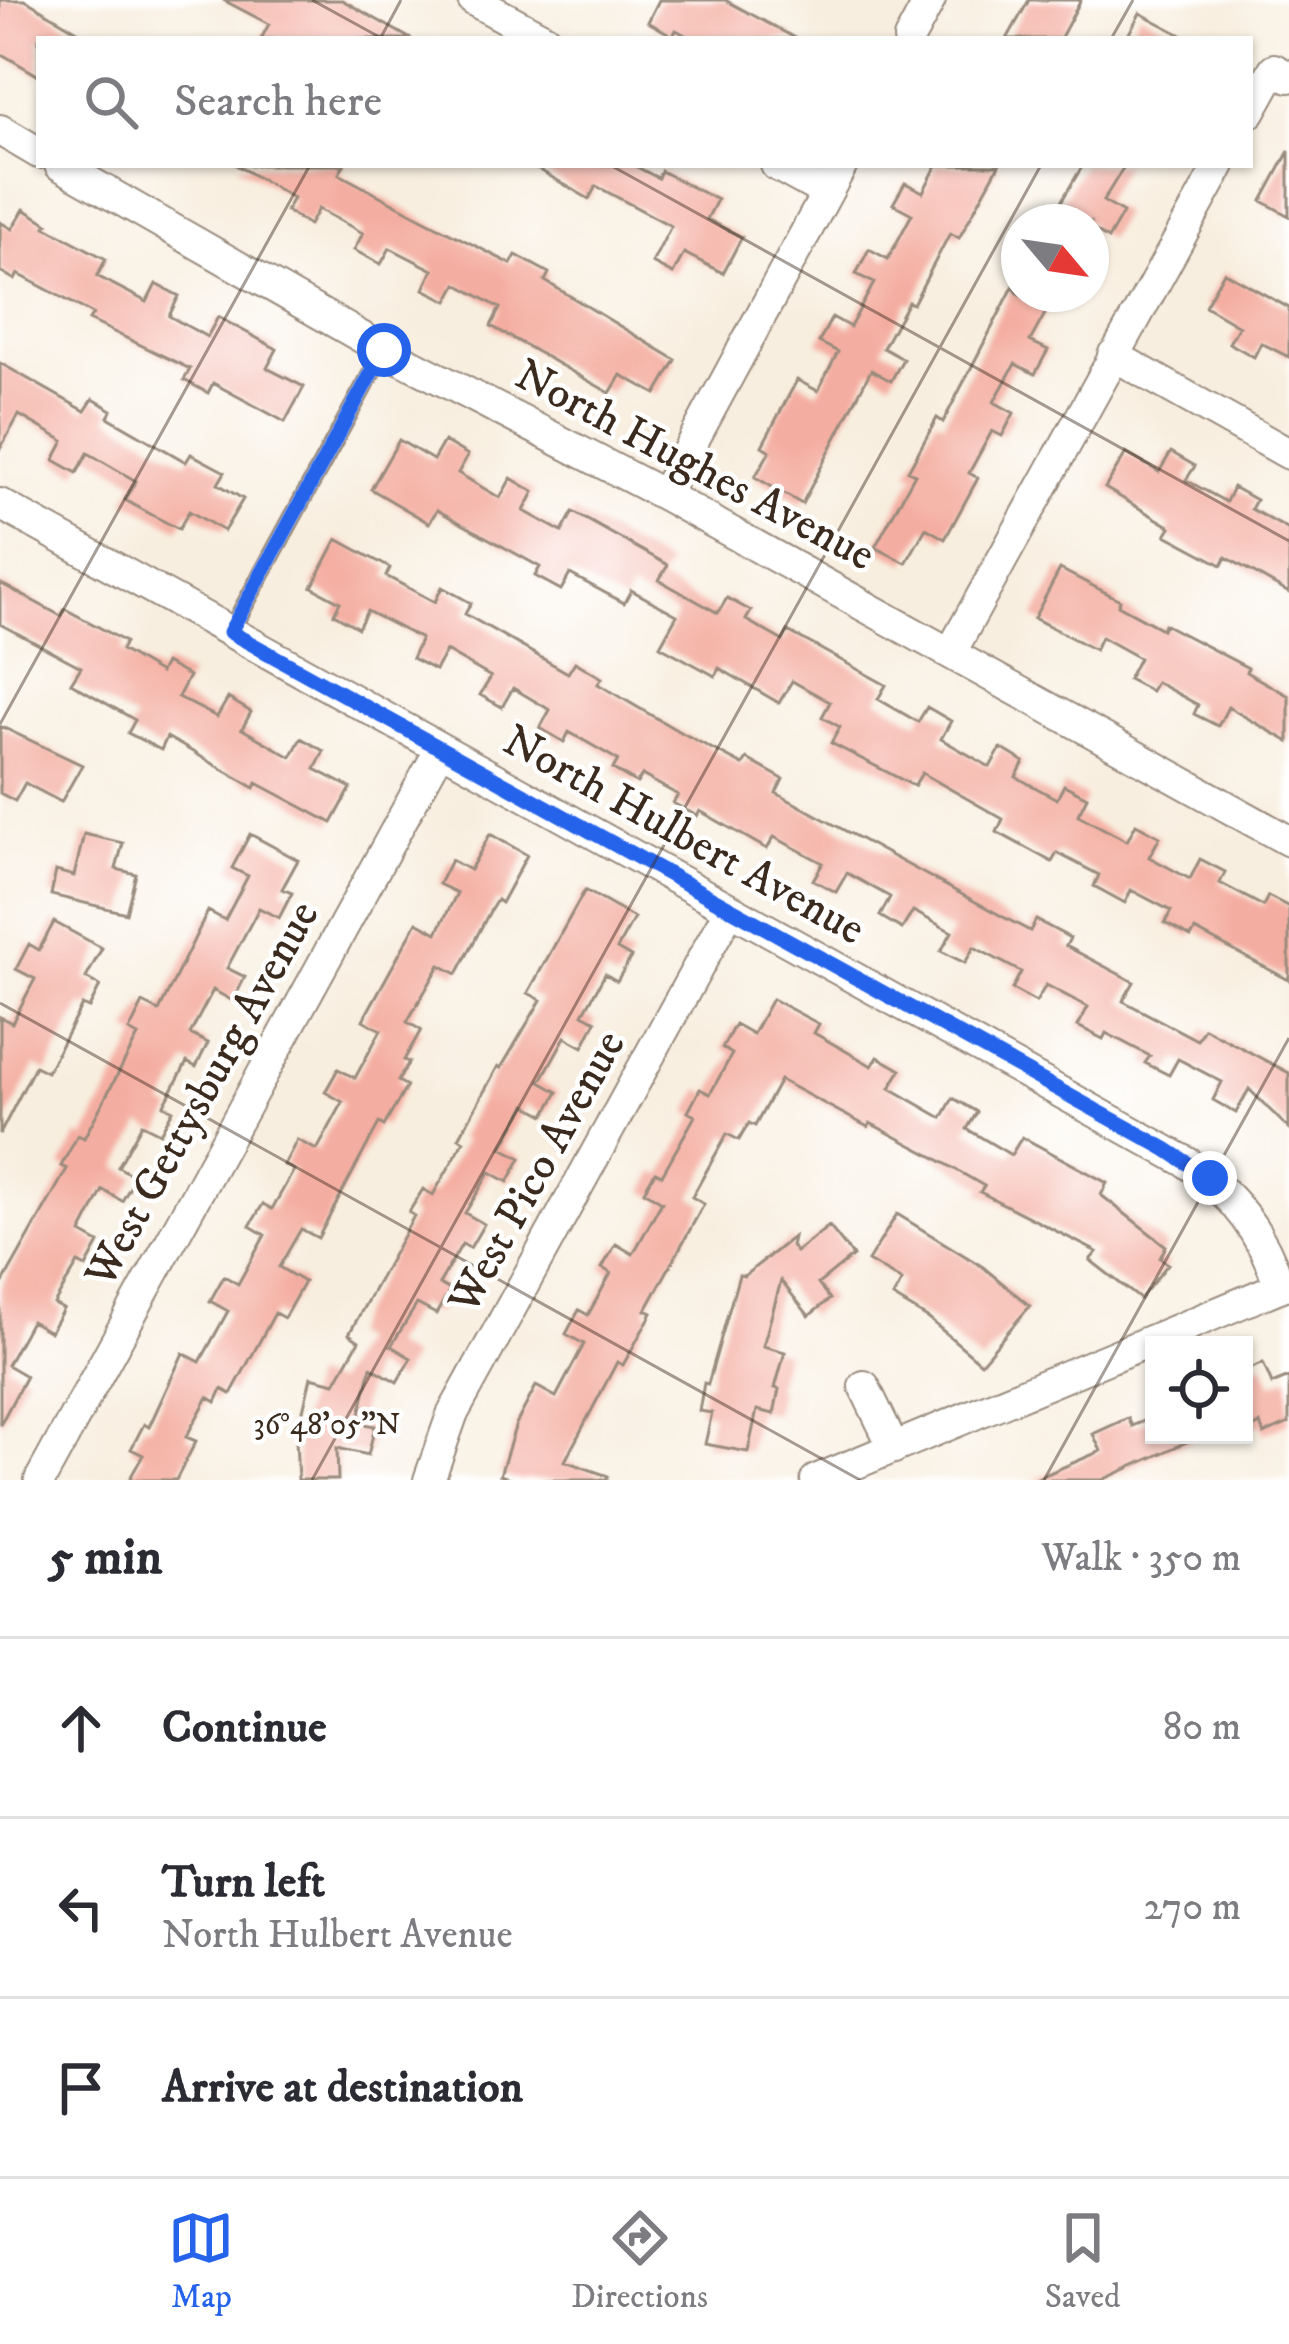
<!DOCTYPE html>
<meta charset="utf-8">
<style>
body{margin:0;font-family:"IM FELL DW Pica",serif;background:#f2f2f3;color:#2b2b33}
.controls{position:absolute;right:36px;bottom:36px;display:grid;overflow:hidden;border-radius:0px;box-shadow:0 3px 9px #0004}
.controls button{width:108px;height:108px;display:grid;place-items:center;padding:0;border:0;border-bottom:3px solid #e1e1e2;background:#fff;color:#2b2b33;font:60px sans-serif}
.compass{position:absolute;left:1001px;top:204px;width:108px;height:108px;border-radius:50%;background:#fff;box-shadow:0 3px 9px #0004;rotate:119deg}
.stop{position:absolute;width:36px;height:36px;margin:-27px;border:9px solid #2563eb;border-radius:50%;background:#fff}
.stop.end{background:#2563eb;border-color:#fff;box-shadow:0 3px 12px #0008}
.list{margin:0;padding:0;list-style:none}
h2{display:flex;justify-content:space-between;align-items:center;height:156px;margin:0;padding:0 48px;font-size:51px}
h2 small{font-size:39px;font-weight:400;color:#7c7c81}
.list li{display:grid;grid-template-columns:78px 1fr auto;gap:36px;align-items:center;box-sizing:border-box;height:180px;padding:0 48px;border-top:3px solid #e1e1e2}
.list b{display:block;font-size:45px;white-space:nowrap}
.list p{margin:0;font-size:39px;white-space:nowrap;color:#7c7c81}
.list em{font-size:39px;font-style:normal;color:#7c7c81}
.icon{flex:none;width:66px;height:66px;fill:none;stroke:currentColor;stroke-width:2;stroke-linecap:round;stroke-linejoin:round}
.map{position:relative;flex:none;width:1289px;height:1480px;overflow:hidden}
.search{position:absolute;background:#fff;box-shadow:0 3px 9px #0004;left:36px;right:36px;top:36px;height:132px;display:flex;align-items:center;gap:30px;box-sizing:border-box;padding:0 42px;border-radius:0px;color:#7c7c81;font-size:45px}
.sheet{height:696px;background:#fff}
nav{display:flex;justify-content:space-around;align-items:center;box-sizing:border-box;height:168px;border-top:3px solid #e1e1e2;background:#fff;font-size:33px;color:#7c7c81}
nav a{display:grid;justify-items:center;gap:6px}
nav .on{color:#2563eb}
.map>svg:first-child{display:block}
</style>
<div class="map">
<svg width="1289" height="1480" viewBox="0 0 1289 1480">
<rect width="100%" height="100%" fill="#fff"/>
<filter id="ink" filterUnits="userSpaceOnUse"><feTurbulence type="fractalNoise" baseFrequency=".00833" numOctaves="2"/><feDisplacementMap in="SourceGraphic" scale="24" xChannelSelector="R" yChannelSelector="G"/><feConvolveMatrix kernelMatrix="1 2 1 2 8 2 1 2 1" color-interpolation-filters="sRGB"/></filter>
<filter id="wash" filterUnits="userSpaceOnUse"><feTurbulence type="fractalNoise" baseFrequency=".004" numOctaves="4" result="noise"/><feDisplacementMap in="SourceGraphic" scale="48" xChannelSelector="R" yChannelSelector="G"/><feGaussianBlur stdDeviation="2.7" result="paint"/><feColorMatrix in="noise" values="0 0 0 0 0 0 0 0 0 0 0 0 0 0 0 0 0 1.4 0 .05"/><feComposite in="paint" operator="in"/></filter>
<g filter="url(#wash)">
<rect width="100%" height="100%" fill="#f8eedf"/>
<g id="blocks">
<!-- building -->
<path fill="#f4aea1" d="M 0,0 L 25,0 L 91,39 L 39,39 L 39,76 L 0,53 Z
M 223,0 L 342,0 L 411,39 L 261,39 L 269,24 Z
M 659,0 L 725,0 L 797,39 L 693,39 L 676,30 L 673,36 L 648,22 Z
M 1029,0 L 1081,0 L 1060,39 L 1007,39 Z
M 1140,13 L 1189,39 L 1126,39 Z
M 1289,151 L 1289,216 L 1262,201 Z
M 236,165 L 344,165 L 339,174 L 423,219 L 511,264 L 516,255 L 549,273 L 545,281 L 676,360 L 656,394 L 621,375 L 610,393 L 491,326 L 500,308 L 457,284 L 448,301 L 424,289 L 433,270 L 390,248 L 381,264 L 354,250 L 363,233 L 318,209 L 309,225 L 286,211 L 293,198 Z
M 531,165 L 633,165 L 658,178 L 661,171 L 717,200 L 707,219 L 742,237 L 723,273 L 684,253 L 673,274 L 652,263 L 671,226 L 596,186 L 589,199 Z
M 937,165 L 999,165 L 959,238 L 950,233 L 913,304 L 908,302 L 883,348 L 903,359 L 891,381 L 871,370 L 802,504 L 755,477 L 770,451 L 762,446 L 797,380 L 818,391 L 838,352 L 819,342 L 832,317 L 850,327 L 874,283 L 856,274 L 869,249 L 888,259 L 912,214 L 893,204 L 905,183 L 923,192 Z
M 1083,165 L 1125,165 L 1103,201 L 1123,213 L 1108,239 L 1091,228 L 1091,222 L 1049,222 Z
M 24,209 L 48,224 L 46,227 L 106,259 L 97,276 L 147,302 L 156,284 L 179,296 L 169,316 L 207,337 L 218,317 L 277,349 L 267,368 L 304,387 L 285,422 L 213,383 L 208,393 L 184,380 L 190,369 L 89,320 L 93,314 L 18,274 L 15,280 L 0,271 L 0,222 L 12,229 Z
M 1224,272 L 1289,308 L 1289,357 L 1261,343 L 1254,357 L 1229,343 L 1239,326 L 1205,306 Z
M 1013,287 L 1019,294 L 1056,294 L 1030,341 L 1048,350 L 1035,374 L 1015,364 L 994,402 L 1014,413 L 1002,436 L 992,431 L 969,473 L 978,478 L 945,539 L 926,528 L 906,563 L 875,547 L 915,474 L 908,471 L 937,418 L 943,422 Z
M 0,363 L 85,411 L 93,399 L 112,410 L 108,417 L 186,462 L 191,454 L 225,472 L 218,484 L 243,499 L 224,531 L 189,511 L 179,529 L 148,513 L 125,500 L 136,481 L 88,453 L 77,473 L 54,460 L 64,441 L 19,415 L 0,449 Z
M 399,440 L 433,460 L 444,441 L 468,455 L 458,473 L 500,498 L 511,478 L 534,492 L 524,511 L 562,532 L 573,512 L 668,565 L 659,580 L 718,613 L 727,598 L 751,611 L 746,620 L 783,641 L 788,631 L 886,685 L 878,699 L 918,722 L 927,707 L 951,721 L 941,739 L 990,767 L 1001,748 L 1024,762 L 1016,777 L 1057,799 L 1064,785 L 1087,797 L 1078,815 L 1127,841 L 1136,824 L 1160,837 L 1149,857 L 1190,879 L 1200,859 L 1225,872 L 1220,883 L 1263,906 L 1268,896 L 1289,907 L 1289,980 L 1195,930 L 1191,937 L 1165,923 L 1171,911 L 1131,890 L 1125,903 L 1094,886 L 1099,875 L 1057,853 L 1052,862 L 997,832 L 1003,819 L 922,773 L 914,786 L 831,743 L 840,727 L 822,717 L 830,702 L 792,681 L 779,703 L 719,668 L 715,676 L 660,646 L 677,615 L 631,590 L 624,603 L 570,574 L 561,590 L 535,576 L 540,567 L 437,510 L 429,523 L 371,489 Z
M 1171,452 L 1195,466 L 1186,480 L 1226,502 L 1233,487 L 1256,500 L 1251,509 L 1289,530 L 1289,593 L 1226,557 L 1222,565 L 1166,535 L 1171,527 L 1105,488 L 1126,453 L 1159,472 Z
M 337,539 L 390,568 L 386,576 L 435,602 L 442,587 L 471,603 L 465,614 L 568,673 L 575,662 L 602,678 L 598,684 L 673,728 L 743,765 L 747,759 L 783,779 L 776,793 L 1007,919 L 1030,931 L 1036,920 L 1070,938 L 1066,946 L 1134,982 L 1123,1001 L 1197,1040 L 1204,1028 L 1289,1073 L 1289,1129 L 1249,1089 L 1236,1113 L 1213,1100 L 1222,1082 L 1178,1059 L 1169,1075 L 1145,1063 L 1150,1056 L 1106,1033 L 1103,1039 L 1078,1026 L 1088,1007 L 1046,985 L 1036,1002 L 1012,989 L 1021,972 L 974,947 L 965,963 L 941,951 L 952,932 L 913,911 L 902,929 L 880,916 L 890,897 L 847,873 L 836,892 L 813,880 L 823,863 L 774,837 L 767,849 L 700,811 L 697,816 L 673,803 L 678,795 L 642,775 L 637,783 L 613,769 L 618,760 L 569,732 L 564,742 L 540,728 L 550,710 L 513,688 L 502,707 L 480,695 L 491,677 L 446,651 L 435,670 L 412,658 L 421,639 L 367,611 L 358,628 L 334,614 L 340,602 L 312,587 Z
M 1060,569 L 1120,600 L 1118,605 L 1162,629 L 1164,624 L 1248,668 L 1246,672 L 1289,696 L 1289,742 L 1228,707 L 1218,726 L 1194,714 L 1198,705 L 1156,682 L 1151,691 L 1128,679 L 1139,658 L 1101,637 L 1095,650 L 1034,618 Z
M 0,583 L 61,616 L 65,609 L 106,631 L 125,642 L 121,650 L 160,673 L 165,663 L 189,676 L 178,697 L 217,717 L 228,698 L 251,712 L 242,729 L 291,757 L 301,738 L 324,751 L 315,769 L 351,788 L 332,823 L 257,783 L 255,788 L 167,737 L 161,750 L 128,733 L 135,720 L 71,683 L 81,667 L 0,624 Z
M 0,726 L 82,765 L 61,802 L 25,783 L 15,801 L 0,793 Z
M 84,834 L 123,843 L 116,869 L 136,874 L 126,913 L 51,895 L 56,871 L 74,876 Z
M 250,834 L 298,860 L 282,889 L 292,893 L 279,918 L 259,908 L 227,968 L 245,977 L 233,1001 L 213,990 L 190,1034 L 208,1043 L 196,1067 L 187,1062 L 164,1105 L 173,1110 L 160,1133 L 142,1124 L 118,1167 L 136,1177 L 122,1201 L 103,1190 L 81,1233 L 99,1243 L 86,1267 L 78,1263 L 54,1304 L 63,1309 L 50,1332 L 31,1321 L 7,1365 L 26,1376 L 0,1425 L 0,1288 L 67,1169 L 61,1166 L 78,1135 L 84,1138 L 138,1036 L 129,1031 L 143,1003 L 159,1011 L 208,911 L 225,920 L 248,876 L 232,868 Z
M 490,834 L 527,855 L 501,903 L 497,900 L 490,911 L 457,974 L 440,965 L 407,1022 L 421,1030 L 404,1060 L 409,1062 L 398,1081 L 407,1086 L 384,1126 L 379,1123 L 318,1238 L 301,1229 L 279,1267 L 304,1282 L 284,1318 L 275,1313 L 231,1394 L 222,1389 L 216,1402 L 208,1397 L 186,1437 L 196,1441 L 176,1480 L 129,1480 L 143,1455 L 131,1449 L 144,1424 L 149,1427 L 183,1353 L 200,1362 L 228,1311 L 210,1301 L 224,1276 L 238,1284 L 265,1235 L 250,1226 L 263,1204 L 272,1209 L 294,1170 L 284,1165 L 297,1140 L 317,1150 L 343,1102 L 325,1092 L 338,1069 L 355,1078 L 381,1030 L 363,1020 L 417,922 L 437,933 L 457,893 L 439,884 L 451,860 L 470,870 Z
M 585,890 L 634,918 L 617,949 L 631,957 L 617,981 L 605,974 L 583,1014 L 596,1021 L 583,1047 L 565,1037 L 540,1082 L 558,1092 L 545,1115 L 526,1105 L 502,1148 L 521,1158 L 508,1182 L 490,1172 L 465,1213 L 484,1224 L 470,1248 L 462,1244 L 439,1284 L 450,1290 L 436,1314 L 417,1304 L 391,1346 L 411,1358 L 397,1382 L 371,1367 L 358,1423 L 375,1426 L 368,1455 L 337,1448 L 338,1480 L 298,1480 L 296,1440 L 311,1377 L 335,1383 L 359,1341 L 349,1334 L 414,1216 L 409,1212 L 423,1189 L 433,1195 L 464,1141 L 459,1138 L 498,1066 L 501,1068 L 541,1000 L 528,993 Z
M 54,922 L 102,948 L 86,978 L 100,986 L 89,1008 L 82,1005 L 47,1072 L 35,1066 L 0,1134 L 0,1017 L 12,1023 L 35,979 L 16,969 L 29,944 L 39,950 Z
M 772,999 L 819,1024 L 814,1033 L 872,1066 L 878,1057 L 901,1070 L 890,1088 L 942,1118 L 953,1098 L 977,1112 L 967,1129 L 1011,1155 L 1022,1137 L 1107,1183 L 1101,1195 L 1166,1246 L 1160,1258 L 1168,1264 L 1140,1299 L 1090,1260 L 1097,1252 L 980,1192 L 984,1186 L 934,1157 L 870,1123 L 868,1127 L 780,1080 L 755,1126 L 749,1123 L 739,1140 L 727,1134 L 692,1197 L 704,1204 L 646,1310 L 652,1313 L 623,1365 L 617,1362 L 565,1461 L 608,1476 L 607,1480 L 515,1480 L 500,1475 L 516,1424 L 536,1386 L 556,1397 L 584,1344 L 566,1334 L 579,1310 L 588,1315 L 611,1273 L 602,1268 L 616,1244 L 633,1254 L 662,1202 L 644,1191 L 655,1172 L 662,1175 L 695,1116 L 688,1112 L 700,1089 L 710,1094 L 732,1054 L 722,1048 L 735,1024 L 753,1034 Z
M 897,1214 L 983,1267 L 1030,1306 L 981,1363 L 929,1319 L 893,1297 L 902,1281 L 868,1261 Z
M 829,1226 L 853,1256 L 818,1284 L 830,1299 L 809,1316 L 781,1281 L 763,1346 L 785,1352 L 775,1388 L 779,1389 L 774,1414 L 757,1410 L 748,1452 L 705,1444 L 712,1413 L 699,1411 L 704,1383 L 708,1384 L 739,1275 L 744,1276 L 793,1237 L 791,1246 L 796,1252 Z
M 1263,1363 L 1272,1384 L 1289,1377 L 1289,1423 L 1264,1434 L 1260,1424 L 1244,1433 L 1244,1372 Z
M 1154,1417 L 1154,1435 L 1202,1435 L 1102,1480 L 1033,1480 L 1101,1451 L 1093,1434 L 1128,1418 L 1132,1426 Z"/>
</g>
</g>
<g filter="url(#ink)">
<use href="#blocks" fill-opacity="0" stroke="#9a8c7e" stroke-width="3"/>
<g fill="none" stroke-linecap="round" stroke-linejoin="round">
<defs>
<path id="service" d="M 230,632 L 384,350"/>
<path id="minor" d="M 473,0 L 545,39
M 909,39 L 930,0
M 1250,112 L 1274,69 L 1289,77
M 0,130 L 39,153
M 60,165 L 384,350 L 664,495 L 1289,841
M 776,165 L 827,193
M 1113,355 L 1289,454
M 664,495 L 842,165
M 0,504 L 1188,1163 C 1234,1195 1263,1234 1280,1287
M 951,652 L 1220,165
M 864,1386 L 894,1448
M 40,1480 L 440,750
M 429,1480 L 452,1415 L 730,909
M 816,1480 L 1289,1283"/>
</defs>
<!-- service casing -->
<use href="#service" stroke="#9a8c7e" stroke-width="20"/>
<!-- minor casing -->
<use href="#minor" stroke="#9a8c7e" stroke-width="34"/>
<!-- service -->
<use href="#service" stroke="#fff" stroke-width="15"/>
<!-- minor -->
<use href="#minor" stroke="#fff" stroke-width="30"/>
</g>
</g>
<g fill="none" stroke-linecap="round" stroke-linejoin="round" filter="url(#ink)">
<!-- route -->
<path stroke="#2563eb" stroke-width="15" d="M 384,350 L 230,632 L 1166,1149 L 1210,1178"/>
</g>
<!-- ticks -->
<path fill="none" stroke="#3b2a1e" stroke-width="3" stroke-opacity="0.45" d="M 312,0 L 383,39M 380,39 L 401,0M 1111,39 L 1133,0M 610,165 L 1289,541M 0,724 L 310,165M 0,1003 L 860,1480M 312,1480 L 1041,165M 1044,1480 L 1289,1038"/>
<g text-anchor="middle" stroke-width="9" stroke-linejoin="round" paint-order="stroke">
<!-- street labels -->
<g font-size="45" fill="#3b2a1e" stroke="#fff">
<text transform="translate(696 463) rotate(28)" y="16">North Hughes Avenue</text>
<text transform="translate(685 833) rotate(29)" y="16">North Hulbert Avenue</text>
<text transform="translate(200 1093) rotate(-61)" y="16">West Gettysburg Avenue</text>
<text transform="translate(535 1171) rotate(-61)" y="16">West Pico Avenue</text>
</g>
</g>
<g font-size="30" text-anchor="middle" fill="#3b2a1e" stroke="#fff" stroke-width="9" stroke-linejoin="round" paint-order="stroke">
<text x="327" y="1434">36°48'05"N</text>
</g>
</svg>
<div class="controls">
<button><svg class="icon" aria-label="locate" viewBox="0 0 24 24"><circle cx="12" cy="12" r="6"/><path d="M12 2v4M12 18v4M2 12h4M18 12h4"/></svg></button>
</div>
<svg class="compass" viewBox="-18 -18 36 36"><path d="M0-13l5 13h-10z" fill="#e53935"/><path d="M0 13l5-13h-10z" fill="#7c7c81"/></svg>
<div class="stop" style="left:384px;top:350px"></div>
<div class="stop end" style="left:1210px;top:1178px"></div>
<div class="search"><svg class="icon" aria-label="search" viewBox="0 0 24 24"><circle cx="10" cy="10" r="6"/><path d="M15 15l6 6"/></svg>Search here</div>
</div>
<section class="sheet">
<h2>5 min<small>Walk · 350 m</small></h2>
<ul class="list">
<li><svg class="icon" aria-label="ahead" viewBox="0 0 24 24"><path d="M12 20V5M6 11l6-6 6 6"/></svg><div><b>Continue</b></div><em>80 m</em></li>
<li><svg class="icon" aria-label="left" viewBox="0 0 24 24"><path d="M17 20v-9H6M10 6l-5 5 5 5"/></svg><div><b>Turn left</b><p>North Hulbert Avenue</p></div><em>270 m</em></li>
<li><svg class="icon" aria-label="arrive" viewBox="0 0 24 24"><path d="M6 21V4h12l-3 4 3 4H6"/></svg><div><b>Arrive at destination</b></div></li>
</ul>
</section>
<nav>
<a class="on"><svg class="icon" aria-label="map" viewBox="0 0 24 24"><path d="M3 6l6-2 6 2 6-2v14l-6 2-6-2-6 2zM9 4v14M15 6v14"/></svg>Map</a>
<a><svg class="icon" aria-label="directions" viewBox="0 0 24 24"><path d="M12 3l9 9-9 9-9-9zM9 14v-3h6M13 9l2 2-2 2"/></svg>Directions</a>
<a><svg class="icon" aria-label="saved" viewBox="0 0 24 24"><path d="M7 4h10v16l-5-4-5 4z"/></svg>Saved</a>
</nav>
